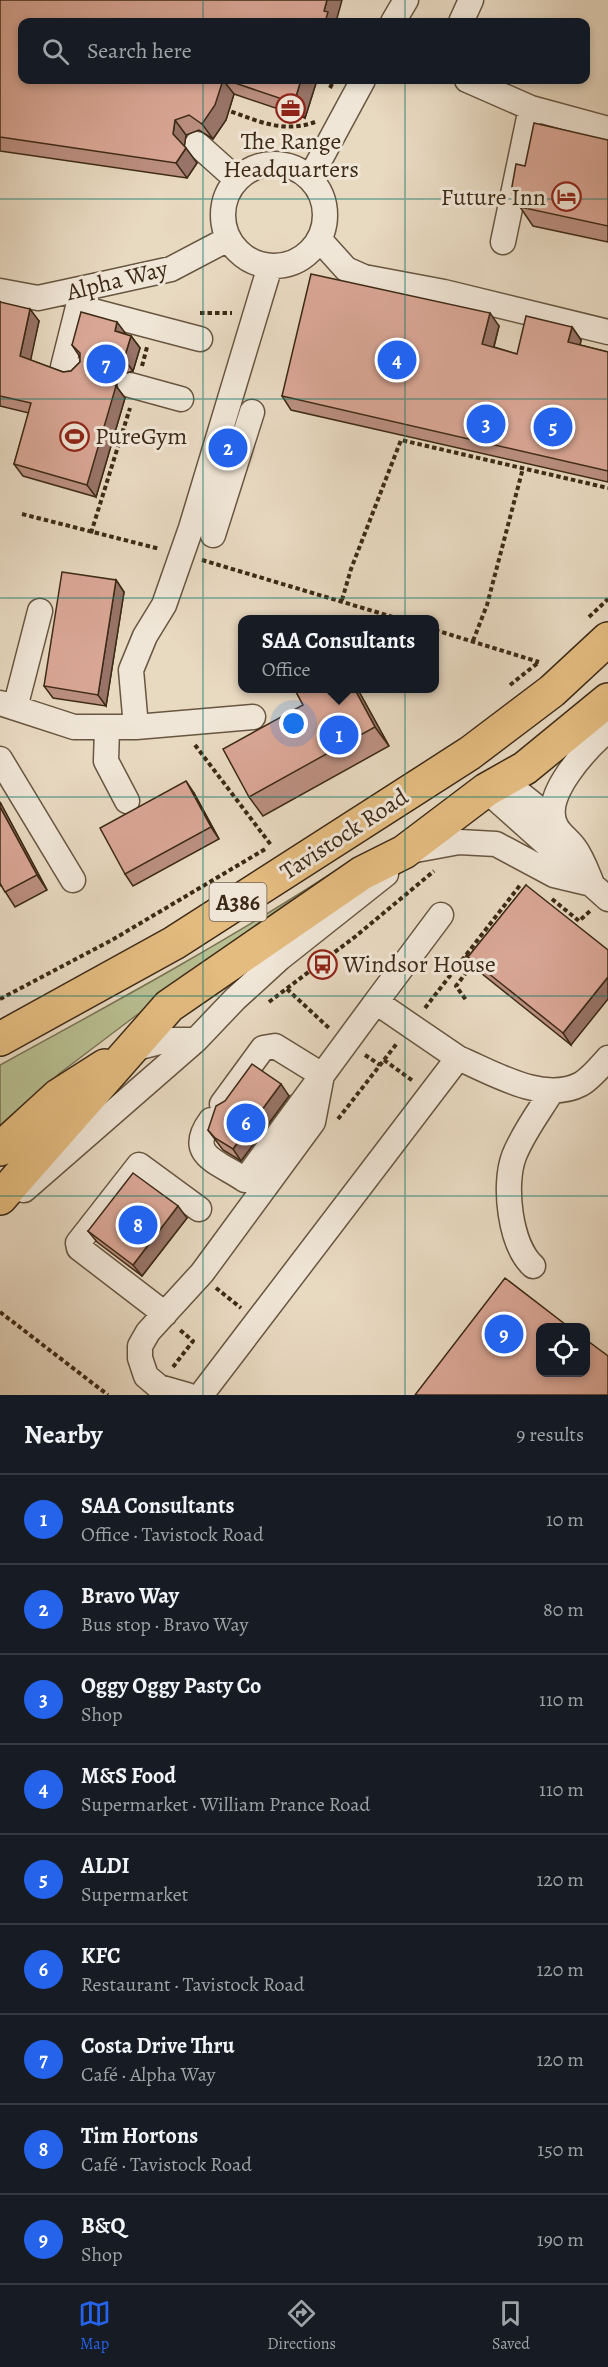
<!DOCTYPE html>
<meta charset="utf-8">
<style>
body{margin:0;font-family:Alegreya,serif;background:#20242c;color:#f1f3f6}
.controls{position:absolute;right:18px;bottom:18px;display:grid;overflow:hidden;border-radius:12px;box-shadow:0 3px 9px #0003}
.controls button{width:54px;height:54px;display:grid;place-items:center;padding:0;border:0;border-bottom:2px solid #363941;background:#171b24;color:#f1f3f6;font:30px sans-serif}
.you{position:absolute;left:294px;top:724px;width:21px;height:21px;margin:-15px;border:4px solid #fff;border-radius:50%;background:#1a73e8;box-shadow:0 0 0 9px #1a73e833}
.badge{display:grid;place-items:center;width:39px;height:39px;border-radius:50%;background:#2563eb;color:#fff;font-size:20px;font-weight:700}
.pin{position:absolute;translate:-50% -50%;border:3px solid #fff;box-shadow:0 2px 6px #0006}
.popup{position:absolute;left:238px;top:615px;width:201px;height:78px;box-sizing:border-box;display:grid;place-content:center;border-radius:12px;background:#171b24;filter:drop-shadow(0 2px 4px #0005);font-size:20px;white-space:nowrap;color:#9ea1a6}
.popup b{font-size:22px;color:#f1f3f6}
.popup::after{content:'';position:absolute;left:50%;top:100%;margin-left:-12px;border:12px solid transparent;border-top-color:#171b24}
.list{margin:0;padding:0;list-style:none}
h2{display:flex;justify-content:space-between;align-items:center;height:78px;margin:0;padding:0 24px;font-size:26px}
h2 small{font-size:20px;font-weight:400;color:#9ea1a6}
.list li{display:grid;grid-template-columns:39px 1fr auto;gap:18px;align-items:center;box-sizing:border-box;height:90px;padding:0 24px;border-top:2px solid #363941}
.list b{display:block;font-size:22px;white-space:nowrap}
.list p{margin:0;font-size:20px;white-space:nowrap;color:#9ea1a6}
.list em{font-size:20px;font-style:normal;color:#9ea1a6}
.icon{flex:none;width:33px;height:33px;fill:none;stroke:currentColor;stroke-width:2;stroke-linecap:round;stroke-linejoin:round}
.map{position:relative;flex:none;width:608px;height:1395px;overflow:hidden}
.search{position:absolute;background:#171b24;box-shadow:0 3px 9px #0003;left:18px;right:18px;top:18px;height:66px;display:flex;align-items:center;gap:15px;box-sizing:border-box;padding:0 21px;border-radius:12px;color:#9ea1a6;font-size:22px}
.sheet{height:888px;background:#171b24}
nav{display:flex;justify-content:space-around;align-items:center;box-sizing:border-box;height:84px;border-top:2px solid #363941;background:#171b24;font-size:16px;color:#9ea1a6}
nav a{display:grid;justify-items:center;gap:3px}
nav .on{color:#2563eb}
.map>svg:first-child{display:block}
</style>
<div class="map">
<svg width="608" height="1395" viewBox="0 0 608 1395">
<rect width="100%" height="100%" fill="#e8d9c1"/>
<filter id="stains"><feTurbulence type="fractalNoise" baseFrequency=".00333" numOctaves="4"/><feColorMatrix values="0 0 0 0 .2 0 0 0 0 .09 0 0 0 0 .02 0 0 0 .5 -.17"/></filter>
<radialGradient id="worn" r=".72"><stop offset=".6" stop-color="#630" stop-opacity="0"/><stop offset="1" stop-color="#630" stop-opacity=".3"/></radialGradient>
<!-- green -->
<path fill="#b8bf91" stroke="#7a7454" stroke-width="1.5" d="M 355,858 L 240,944 L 134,1017 L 60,1073 L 0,1129 L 0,1065 C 121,999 240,934 355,858 Z"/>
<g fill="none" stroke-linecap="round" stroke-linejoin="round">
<defs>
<path id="minor" d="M 393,22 L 406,0
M 461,22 L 471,0
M 467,80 L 531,108 L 608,129
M 197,144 L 236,179
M223 215a51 51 0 1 1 102 0a51 51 0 1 1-102 0Z
M 310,178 L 363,80
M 319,239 L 346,269 L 364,277 L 444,292 L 608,332
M 503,242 L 531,108
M 0,291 L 38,298 L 103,284 L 171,269 L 228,239
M 75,370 L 63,367 L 78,307 L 200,339
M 130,385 L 181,399
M 213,535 L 252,412
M 0,703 L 74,727 L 136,727 L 253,717
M 15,708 L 40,611
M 136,727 L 131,670 L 145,636 L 164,605 L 191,528 L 270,266
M 107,728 L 106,761 L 127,801
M 0,759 L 73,880
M 486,790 L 608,899
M 486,790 L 518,792 L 553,820
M 410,851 L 459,842 L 496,844 L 554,875 L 592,884
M 592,884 C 587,872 582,857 574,847 C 569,840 560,834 556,826 C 540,796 588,747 608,730
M 441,915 L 376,1002 L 458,1058
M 129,1050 L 168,1040 L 196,1040
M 222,1104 L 263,1048 L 275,1046 L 322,1075
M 211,1120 C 185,1155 217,1161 245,1180 L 376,1002
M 24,1190 L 196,1040 L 235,999 L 280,958 L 386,874
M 533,1266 C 510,1245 503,1185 514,1156 C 523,1133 539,1112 552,1091
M 165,1314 L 79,1248 L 78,1243 L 139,1165 L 199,1209
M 187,1395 L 159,1387 L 146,1376 L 140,1358 L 140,1346 L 148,1332 L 202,1273 L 313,1122 L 322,1075
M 201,1395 L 458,1058 C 494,1073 543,1104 581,1084 C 591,1078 600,1067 608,1058"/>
<path id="highway" d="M 0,1039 L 174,943 L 470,753 L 552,691 L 608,639
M 0,1149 L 58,1096 L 105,1066
M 0,1198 L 169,1006 L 362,873 L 404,852 L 486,790 L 525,768 L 608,700"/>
</defs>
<!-- minor casing -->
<use href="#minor" stroke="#685641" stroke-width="27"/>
<!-- highway casing -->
<use href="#highway" stroke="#3d2a16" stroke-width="36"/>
<!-- path -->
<path stroke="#3d2a16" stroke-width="4" stroke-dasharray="4.5 3" stroke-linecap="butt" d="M 330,88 L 334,80
M 224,109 C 256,120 282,134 315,122
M 200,313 L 232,313
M 142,366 L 147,347
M 22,514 L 160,549
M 91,533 L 130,408
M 202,560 L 403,620
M 342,600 L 351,569 L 401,440 L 608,488
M 589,617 L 608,599
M 435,630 L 539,662
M 473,641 L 487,605 L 523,468
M 510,685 L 539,662
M 195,745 L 271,845
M 552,899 L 579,921 L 590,911
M 465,956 L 474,962 L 456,986 L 466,1000
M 287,989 L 330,1029
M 0,999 L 112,940 L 267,848
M 269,1002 L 356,936 L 434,871
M 425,1008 L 521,884
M 365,1055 L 380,1065
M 384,1060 L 413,1081
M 338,1119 L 398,1042
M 216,1288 L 241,1308
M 0,1312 L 108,1395
M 173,1367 L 193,1341 L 180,1330"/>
<!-- minor -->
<use href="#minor" stroke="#f0e6d7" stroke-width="24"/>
<!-- highway -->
<use href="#highway" stroke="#e4bc80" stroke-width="33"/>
</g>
<!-- wall -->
<path fill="#bb8f80" stroke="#3d2a16" stroke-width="1.5" d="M 0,0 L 22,80 L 317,80 L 305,118 L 234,94 L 226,120 L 213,139 L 199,130 L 186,135 L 184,146 L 197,163 L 187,178 L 0,151 Z
M 608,140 L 608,242 L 533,226 L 520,207 L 520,205 L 511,192 L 525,166 Z
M 0,301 L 1,303 L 39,321 L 30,360 L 63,372 L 71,371 L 80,362 L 80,357 L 72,345 L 126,335 L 131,336 L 140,348 L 133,371 L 120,375 L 116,381 L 116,386 L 125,398 L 96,497 L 23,476 L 14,464 L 29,413 L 0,406 Z
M 499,326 L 494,347 L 517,354 L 572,327 L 581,340 L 580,345 L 608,352 L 608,482 L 291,410 L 282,396 Z
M 116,580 L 124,592 L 106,706 L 53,698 L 44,686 Z
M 294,688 L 357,688 L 389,746 L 263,816 L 249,797 L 303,705 Z
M 194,793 L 219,839 L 133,886 L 125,874 Z
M 0,802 L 47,890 L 15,907 L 1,885 L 0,886 Z
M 526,885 L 571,1045 L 476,969 L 468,957 Z
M 289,1096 L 241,1161 L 223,1150 L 208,1130 Z
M 187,1218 L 142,1276 L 97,1242 L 88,1231 Z"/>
<!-- shaded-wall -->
<path fill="#987468" stroke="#3d2a16" stroke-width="1.5" d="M 327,0 L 342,0 L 336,22 L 325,22 L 324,11 Z
M 223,80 L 234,94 L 226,120 L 213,139 L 202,124 Z
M 301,80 L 317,80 L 305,118 L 294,103 Z
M 175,120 L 186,135 L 184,149 L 173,134 Z
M 186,148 L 197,163 L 187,178 L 176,163 Z
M 30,309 L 39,321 L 29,368 L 20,356 Z
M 490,313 L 499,326 L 491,357 L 482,344 Z
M 117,322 L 126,334 L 115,331 Z
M 572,327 L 581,340 L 578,355 L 568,342 Z
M 131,336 L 140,348 L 133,371 L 124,359 Z
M 112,362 L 120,375 L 116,381 L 116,386 L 125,398 L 96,497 L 87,485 L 108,377 L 108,368 Z
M 116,580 L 124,592 L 106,706 L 98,695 Z
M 354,688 L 357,688 L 389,746 L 375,727 Z
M 186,781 L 194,793 L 219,839 L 211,827 Z
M 0,802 L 47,890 L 37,875 L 0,807 Z
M 608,977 L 608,999 L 571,1045 L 563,1033 Z
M 281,1084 L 289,1096 L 241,1161 L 233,1149 Z
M 178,1206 L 187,1218 L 142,1276 L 133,1265 Z"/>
<!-- building -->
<path fill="#d9a695" stroke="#3d2a16" stroke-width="1.5" d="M 0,0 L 327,0 L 324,11 L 328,12 L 325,22 L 22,22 L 22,80 L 223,80 L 215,105 L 202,124 L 189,115 L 175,120 L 173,134 L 186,148 L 176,163 L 0,137 Z
M 226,80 L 301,80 L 294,103 Z
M 534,123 L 608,140 L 608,226 L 520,207 L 522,194 L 511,192 L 516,164 L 525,166 Z
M 311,274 L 490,313 L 482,344 L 517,354 L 526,316 L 572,327 L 568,342 L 608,352 L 608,471 L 282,396 Z
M 0,302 L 30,309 L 20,356 L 63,372 L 71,371 L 80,362 L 80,353 L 72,345 L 81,312 L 117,322 L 115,331 L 131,336 L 124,359 L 112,362 L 108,368 L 108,377 L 116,386 L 87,485 L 14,464 L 31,403 L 0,396 Z
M 62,572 L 116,580 L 98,695 L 44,686 Z
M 294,688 L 354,688 L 375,727 L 249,797 L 223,749 L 303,705 Z
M 186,781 L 211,827 L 125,874 L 100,828 Z
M 0,807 L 37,875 L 5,892 L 0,883 Z
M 526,885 L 608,950 L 608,977 L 563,1033 L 468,957 Z
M 252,1064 L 281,1084 L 233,1149 L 215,1138 L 208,1130 L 216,1106 L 225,1101 Z
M 133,1173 L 178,1206 L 133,1265 L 88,1231 Z
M 505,1278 L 570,1328 L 540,1328 L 540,1372 L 585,1372 L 585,1339 L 608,1356 L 608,1395 L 415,1395 Z"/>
<!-- grid -->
<path fill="none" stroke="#0f766e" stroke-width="1.5" stroke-opacity="0.55" d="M 203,0 L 203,22M 405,0 L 405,22M 203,80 L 203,1395M 405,80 L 405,1395M 0,199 L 608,199M 0,399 L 608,399M 0,598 L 608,598M 0,797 L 608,797M 0,996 L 608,996M 0,1196 L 608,1196"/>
<!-- icons -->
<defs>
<symbol id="office-ring" viewBox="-11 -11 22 22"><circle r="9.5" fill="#f0e6d7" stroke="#8f2418" stroke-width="1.5"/><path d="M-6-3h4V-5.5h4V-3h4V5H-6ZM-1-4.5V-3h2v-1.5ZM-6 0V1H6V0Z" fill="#8f2418"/></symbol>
<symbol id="hotel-ring" viewBox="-11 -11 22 22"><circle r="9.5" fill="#f0e6d7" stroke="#8f2418" stroke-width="1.5"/><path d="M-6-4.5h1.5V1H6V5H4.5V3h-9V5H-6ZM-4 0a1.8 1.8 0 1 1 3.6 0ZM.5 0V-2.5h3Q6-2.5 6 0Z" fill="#8f2418"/></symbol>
<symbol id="stadium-ring" viewBox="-11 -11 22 22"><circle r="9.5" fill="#f0e6d7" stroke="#8f2418" stroke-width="1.5"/><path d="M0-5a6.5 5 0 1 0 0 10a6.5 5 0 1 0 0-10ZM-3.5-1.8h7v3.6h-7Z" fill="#8f2418"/></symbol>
<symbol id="bus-ring" viewBox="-11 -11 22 22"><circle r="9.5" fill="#f0e6d7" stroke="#8f2418" stroke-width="1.5"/><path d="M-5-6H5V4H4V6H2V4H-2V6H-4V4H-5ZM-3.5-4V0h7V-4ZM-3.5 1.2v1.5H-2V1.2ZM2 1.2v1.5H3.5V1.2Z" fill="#8f2418"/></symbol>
</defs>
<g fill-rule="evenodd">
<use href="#office-ring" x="274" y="92" width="33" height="33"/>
<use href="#hotel-ring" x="550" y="180" width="33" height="33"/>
<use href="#stadium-ring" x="58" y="420" width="33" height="33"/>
<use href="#bus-ring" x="306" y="948" width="33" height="33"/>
</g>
<g text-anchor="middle" stroke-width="6" stroke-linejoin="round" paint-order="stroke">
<!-- shield labels -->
<rect fill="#f0e6d7" stroke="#736250" stroke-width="1.5" x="209.5" y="883" width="57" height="38" rx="4.5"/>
<g font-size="22" font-weight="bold" fill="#3d2a16">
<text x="238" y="910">A386</text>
</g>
<!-- poi labels -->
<g font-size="24" fill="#3d2a16" stroke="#f0e6d7" text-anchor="start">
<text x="291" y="149" text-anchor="middle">The Range<tspan x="291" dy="28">Headquarters</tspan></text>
<text x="546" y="205" text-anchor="end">Future Inn</text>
<text x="95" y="444">PureGym</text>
<text x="343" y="972">Windsor House</text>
</g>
<!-- street labels -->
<g font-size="24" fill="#3d2a16" stroke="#f0e6d7">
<text transform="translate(117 280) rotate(-14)" y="8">Alpha Way</text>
<text transform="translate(344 834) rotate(-33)" y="8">Tavistock Road</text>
</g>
</g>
<rect width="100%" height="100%" filter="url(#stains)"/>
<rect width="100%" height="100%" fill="url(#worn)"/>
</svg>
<div class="controls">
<button><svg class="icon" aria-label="locate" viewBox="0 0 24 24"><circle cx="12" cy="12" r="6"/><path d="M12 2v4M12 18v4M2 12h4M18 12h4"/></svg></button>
</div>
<div class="you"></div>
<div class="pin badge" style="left:339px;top:735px">1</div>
<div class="popup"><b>SAA Consultants</b>Office</div>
<div class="pin badge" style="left:228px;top:448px">2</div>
<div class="pin badge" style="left:486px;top:424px">3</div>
<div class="pin badge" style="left:397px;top:360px">4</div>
<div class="pin badge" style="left:553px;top:427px">5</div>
<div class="pin badge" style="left:246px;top:1123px">6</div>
<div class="pin badge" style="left:106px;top:364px">7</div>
<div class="pin badge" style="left:138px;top:1225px">8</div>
<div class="pin badge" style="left:504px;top:1334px">9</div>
<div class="search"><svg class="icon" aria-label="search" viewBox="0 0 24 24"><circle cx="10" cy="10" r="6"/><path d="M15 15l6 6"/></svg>Search here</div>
</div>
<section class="sheet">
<h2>Nearby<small>9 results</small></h2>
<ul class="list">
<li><span class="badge">1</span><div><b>SAA Consultants</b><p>Office · Tavistock Road</p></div><em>10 m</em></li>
<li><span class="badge">2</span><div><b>Bravo Way</b><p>Bus stop · Bravo Way</p></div><em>80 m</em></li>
<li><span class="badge">3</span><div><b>Oggy Oggy Pasty Co</b><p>Shop</p></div><em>110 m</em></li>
<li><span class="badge">4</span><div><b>M&amp;S Food</b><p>Supermarket · William Prance Road</p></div><em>110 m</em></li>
<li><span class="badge">5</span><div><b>ALDI</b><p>Supermarket</p></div><em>120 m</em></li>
<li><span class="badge">6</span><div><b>KFC</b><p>Restaurant · Tavistock Road</p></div><em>120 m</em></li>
<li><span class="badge">7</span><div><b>Costa Drive Thru</b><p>Café · Alpha Way</p></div><em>120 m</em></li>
<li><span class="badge">8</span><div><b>Tim Hortons</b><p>Café · Tavistock Road</p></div><em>150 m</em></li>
<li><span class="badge">9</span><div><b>B&amp;Q</b><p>Shop</p></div><em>190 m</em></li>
</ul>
</section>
<nav>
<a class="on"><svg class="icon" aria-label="map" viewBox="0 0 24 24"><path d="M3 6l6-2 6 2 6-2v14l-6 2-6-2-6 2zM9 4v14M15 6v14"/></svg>Map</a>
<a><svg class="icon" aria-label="directions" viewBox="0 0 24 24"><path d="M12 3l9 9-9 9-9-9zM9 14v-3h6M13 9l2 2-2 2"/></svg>Directions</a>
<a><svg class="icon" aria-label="saved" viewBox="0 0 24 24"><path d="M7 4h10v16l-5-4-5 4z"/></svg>Saved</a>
</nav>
